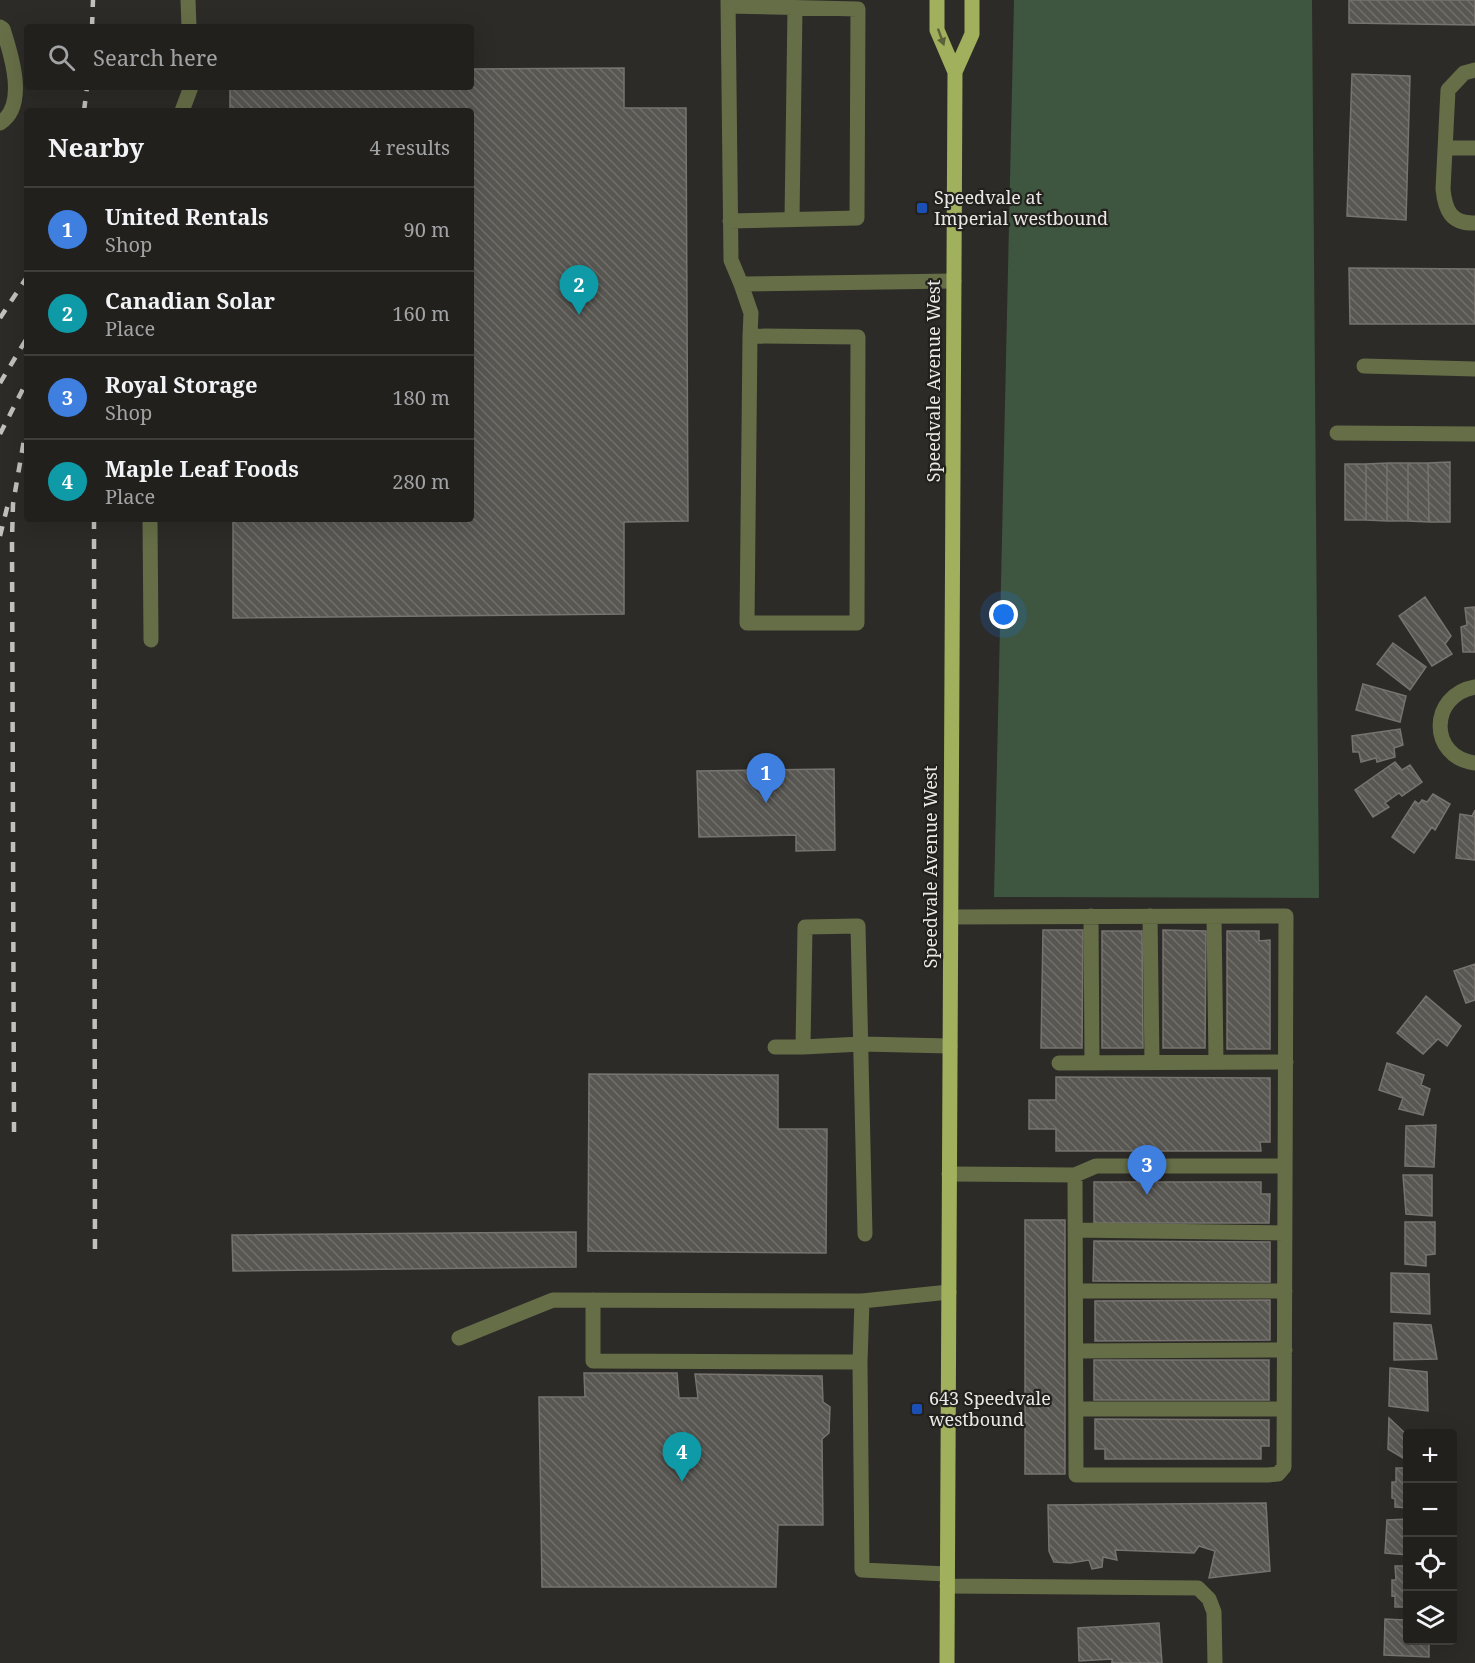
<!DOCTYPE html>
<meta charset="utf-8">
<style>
body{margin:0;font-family:"Noto Serif",serif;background:#2a2826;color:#f1f3f6}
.controls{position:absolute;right:18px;bottom:18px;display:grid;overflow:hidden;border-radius:6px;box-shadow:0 6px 24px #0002}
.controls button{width:54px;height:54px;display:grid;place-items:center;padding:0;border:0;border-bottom:2px solid #3f3e3b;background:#22201d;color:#f1f3f6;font:30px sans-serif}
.you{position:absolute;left:1004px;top:615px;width:21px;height:21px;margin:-15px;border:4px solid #fff;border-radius:50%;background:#1a73e8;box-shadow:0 0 0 9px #1a73e833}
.badge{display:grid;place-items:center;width:39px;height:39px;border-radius:50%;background:#db2777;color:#fff;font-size:20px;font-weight:700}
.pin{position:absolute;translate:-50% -50px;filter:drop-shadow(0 2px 3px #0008)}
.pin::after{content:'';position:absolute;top:32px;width:21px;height:18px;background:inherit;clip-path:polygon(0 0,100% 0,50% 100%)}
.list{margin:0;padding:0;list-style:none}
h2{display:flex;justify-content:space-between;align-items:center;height:78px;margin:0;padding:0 24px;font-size:26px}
h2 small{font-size:20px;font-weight:400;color:#a2a3a4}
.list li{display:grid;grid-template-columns:39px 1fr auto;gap:18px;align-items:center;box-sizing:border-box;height:84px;padding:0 24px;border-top:2px solid #3f3e3b}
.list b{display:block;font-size:22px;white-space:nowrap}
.list p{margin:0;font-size:20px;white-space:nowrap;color:#a2a3a4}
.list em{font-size:20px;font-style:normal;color:#a2a3a4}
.icon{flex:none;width:33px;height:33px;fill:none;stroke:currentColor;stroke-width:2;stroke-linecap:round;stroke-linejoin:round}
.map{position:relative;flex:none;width:1475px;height:1663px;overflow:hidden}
.search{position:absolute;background:#22201d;box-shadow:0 6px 24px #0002;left:24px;top:24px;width:450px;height:66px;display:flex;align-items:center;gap:15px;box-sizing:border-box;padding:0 21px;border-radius:6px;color:#a2a3a4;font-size:22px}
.panel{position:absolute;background:#22201d;box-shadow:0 6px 24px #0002;left:24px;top:108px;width:450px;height:414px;border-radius:6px}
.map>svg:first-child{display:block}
</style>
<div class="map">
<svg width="1475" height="1663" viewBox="0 0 1475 1663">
<defs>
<pattern id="building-back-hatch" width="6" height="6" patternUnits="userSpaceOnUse" patternTransform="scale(1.5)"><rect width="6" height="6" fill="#595752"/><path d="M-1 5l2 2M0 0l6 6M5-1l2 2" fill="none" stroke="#716f6b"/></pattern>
</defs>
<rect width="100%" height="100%" fill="#2d2b27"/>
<!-- grass -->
<path fill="#3e553f" d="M 1014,0 L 1312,0 L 1319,898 L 994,897 Z"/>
<!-- building -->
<path fill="url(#building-back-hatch)" stroke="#777470" stroke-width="1.5" d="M 1349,0 L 1475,0 L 1475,25 L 1349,23 Z
M 624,68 L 624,108 L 686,108 L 688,521 L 624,522 L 624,614 L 233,618 L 233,519 L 471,519 L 471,111 L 230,111 L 230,87 L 471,87 L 471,69 Z
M 1352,74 L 1410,76 L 1406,220 L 1347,216 Z
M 1349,268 L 1475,269 L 1475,324 L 1350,324 Z
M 1450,462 L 1450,522 L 1429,522 L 1428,463 Z
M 1387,463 L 1387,521 L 1366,520 L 1366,464 Z
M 1387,463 L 1408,463 L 1408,521 L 1387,521 Z
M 1408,463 L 1428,463 L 1429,522 L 1408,521 Z
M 1345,464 L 1366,464 L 1366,520 L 1345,520 Z
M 1425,597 L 1451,636 L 1445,644 L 1452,654 L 1432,666 L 1399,616 Z
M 1475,607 L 1475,652 L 1463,652 L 1461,627 L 1467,625 L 1465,608 Z
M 1393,643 L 1426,667 L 1410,690 L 1377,664 Z
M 1363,684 L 1406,696 L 1400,722 L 1356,710 Z
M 1400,729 L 1403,745 L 1394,748 L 1395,757 L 1377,762 L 1376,758 L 1361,762 L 1359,752 L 1353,752 L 1352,736 Z
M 1395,762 L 1402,770 L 1410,765 L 1422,782 L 1402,796 L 1399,793 L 1385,803 L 1389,807 L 1373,817 L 1355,790 Z
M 834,769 L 835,850 L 796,851 L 796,835 L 699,837 L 697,771 Z
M 1433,794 L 1450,804 L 1435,830 L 1432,827 L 1414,853 L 1392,837 L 1415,801 L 1419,804 L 1422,800 L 1427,802 Z
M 1475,810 L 1475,860 L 1456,858 L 1460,814 L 1472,816 Z
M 1043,930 L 1083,930 L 1082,1048 L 1041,1048 Z
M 1163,930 L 1206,931 L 1205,1048 L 1163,1048 Z
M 1102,931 L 1142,931 L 1143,1048 L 1102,1048 Z
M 1227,931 L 1259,931 L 1259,941 L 1270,940 L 1270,1049 L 1227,1049 Z
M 1475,964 L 1475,1000 L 1466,1003 L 1454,971 Z
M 1426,996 L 1461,1026 L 1447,1046 L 1438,1039 L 1423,1054 L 1397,1033 Z
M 1387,1063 L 1424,1075 L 1421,1085 L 1430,1089 L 1423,1115 L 1399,1109 L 1403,1098 L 1379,1090 Z
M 589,1074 L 778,1075 L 778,1129 L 827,1129 L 826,1253 L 588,1251 Z
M 1056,1077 L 1270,1078 L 1270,1142 L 1260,1142 L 1261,1151 L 1056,1151 L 1056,1129 L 1029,1129 L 1029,1100 L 1056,1100 Z
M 1436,1125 L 1434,1167 L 1405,1166 L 1406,1126 Z
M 1403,1175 L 1432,1175 L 1432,1216 L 1406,1214 Z
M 1094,1182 L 1261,1182 L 1261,1194 L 1270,1194 L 1269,1223 L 1094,1223 Z
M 1025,1220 L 1065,1220 L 1065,1474 L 1025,1474 Z
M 1405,1222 L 1435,1222 L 1435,1254 L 1426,1255 L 1426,1266 L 1405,1264 Z
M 576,1232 L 576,1267 L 233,1271 L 232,1235 Z
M 1094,1241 L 1270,1242 L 1270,1282 L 1093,1281 Z
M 1391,1273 L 1429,1274 L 1430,1314 L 1391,1312 Z
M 1270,1300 L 1270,1340 L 1095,1341 L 1095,1301 Z
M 1394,1323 L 1431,1325 L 1437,1359 L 1394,1360 Z
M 1094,1360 L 1269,1360 L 1269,1400 L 1094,1400 Z
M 1390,1368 L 1427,1372 L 1428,1411 L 1389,1406 Z
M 584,1373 L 677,1373 L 679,1398 L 698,1398 L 695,1374 L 822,1376 L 823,1402 L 830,1407 L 829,1433 L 822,1439 L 823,1525 L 778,1525 L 776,1587 L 542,1587 L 539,1397 L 585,1397 Z
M 1389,1418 L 1408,1436 L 1408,1458 L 1403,1458 L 1388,1449 Z
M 1095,1419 L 1269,1420 L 1269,1446 L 1261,1446 L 1261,1459 L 1105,1459 L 1105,1449 L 1095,1449 Z
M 1396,1468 L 1408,1468 L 1408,1508 L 1395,1507 L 1395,1499 L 1392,1498 L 1392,1482 L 1396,1482 Z
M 1266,1503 L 1270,1571 L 1209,1578 L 1215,1551 L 1199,1546 L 1194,1553 L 1115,1550 L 1117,1560 L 1103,1557 L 1102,1567 L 1092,1569 L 1089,1560 L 1070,1563 L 1054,1562 L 1049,1551 L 1048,1505 Z
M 1408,1519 L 1408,1555 L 1385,1553 L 1387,1520 Z
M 1395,1566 L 1408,1566 L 1408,1607 L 1395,1607 L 1395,1595 L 1392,1596 L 1392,1580 L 1396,1580 Z
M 1408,1613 L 1408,1640 L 1429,1640 L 1429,1657 L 1384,1655 L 1385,1619 L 1405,1620 Z
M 1159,1623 L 1162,1663 L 1112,1663 L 1112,1659 L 1079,1661 L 1078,1628 Z"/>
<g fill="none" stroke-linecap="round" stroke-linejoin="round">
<!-- minor -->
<path stroke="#666e47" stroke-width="15" d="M 188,0 L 189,27
M 728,0 L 731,260 L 741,284 L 954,281
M 728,6 L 858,9 L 857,218 L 730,221
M 0,27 L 3,29 C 11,54 28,106 0,123
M 1475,70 L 1464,73 L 1448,90 L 1443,189 C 1445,210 1451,224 1475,223
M 182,111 L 191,87
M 1445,148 L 1475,148
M 792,219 L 795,8
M 741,284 L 751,313 L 750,336 L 747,623 L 857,623 L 858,337 L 750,336
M 1364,366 L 1475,369
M 1337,433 L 1475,434
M 150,519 L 151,640
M 1475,687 C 1429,695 1428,757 1475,763
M 1091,916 L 1092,1063
M 1150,916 L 1152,1062
M 951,917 L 1286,916 L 1284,1467 L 1278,1474 L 1268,1475 L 1076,1475 L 1075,1175
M 1214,917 L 1216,1062
M 775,1047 L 803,1047
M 1059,1063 L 1286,1062
M 949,1174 L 1075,1175 L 1096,1166 L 1285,1166
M 1075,1230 L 1285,1233
M 865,1234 L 858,926 L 805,927 L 803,1047 L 861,1044 L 950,1046
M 1076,1291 L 1285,1291
M 593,1300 L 593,1361 L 860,1362 L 862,1301
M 459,1338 L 553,1300 L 862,1301 L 949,1292
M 1076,1351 L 1285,1350
M 860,1362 L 862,1570 L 947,1574
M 1076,1409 L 1284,1409
M 947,1586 L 1198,1588 L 1209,1599 L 1214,1612 L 1215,1663"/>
<!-- major -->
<path stroke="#a1b05c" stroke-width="15" d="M 937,0 L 937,30 L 955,72
M 947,1663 L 955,72 L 972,34 L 972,0"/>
<!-- rail -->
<path stroke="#c2c0bd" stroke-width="4.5" stroke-dasharray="10 10" stroke-linecap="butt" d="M 92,27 L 93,0
M 84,111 L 87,87
M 0,318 L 27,277
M 0,383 L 27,338
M 0,434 L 27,381
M 94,519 L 95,1259
M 0,536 L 8,504
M 14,1132 L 12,539 L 13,504 L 25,434"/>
</g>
<!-- one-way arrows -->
<defs><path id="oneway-solid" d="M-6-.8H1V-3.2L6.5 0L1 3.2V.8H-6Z" transform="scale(1.5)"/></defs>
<use fill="#5c6139" href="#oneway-solid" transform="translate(941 37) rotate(70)"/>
<!-- markers -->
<g fill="#1a4fb4" stroke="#23211d" stroke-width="2">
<rect x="916" y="202" width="12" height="12" rx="3"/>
<rect x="911" y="1403" width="12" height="12" rx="3"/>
</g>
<g text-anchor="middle" stroke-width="4.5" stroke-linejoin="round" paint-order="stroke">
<!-- poi labels -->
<g font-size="18" fill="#ebe9e7" stroke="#23211d" text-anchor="start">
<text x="934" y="204">Speedvale at<tspan x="934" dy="21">Imperial westbound</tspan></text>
<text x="929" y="1405">643 Speedvale<tspan x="929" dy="21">westbound</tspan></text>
</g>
<!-- street labels -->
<g font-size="18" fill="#ebe9e7" stroke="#23211d">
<text transform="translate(934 381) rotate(-90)" y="6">Speedvale Avenue West</text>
<text transform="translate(931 867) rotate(-90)" y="6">Speedvale Avenue West</text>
</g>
</g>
</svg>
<div class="controls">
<button>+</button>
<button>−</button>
<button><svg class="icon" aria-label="locate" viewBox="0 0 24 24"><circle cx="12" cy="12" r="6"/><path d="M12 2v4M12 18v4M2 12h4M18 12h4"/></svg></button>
<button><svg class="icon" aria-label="layers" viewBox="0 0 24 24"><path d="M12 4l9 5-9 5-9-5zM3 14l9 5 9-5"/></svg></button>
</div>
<div class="you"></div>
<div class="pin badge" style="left:766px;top:803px;background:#3f7fe0">1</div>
<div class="pin badge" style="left:579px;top:315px;background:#0f9aa8">2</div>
<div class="pin badge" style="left:1147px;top:1195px;background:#3f7fe0">3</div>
<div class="pin badge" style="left:682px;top:1482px;background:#0f9aa8">4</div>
<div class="search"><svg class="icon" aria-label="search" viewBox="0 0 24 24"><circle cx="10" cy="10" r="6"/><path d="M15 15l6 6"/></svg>Search here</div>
<section class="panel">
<h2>Nearby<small>4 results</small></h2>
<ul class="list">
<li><span class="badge" style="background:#3f7fe0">1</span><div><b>United Rentals</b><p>Shop</p></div><em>90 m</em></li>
<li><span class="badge" style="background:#0f9aa8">2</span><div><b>Canadian Solar</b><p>Place</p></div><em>160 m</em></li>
<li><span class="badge" style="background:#3f7fe0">3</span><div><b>Royal Storage</b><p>Shop</p></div><em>180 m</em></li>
<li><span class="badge" style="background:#0f9aa8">4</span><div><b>Maple Leaf Foods</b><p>Place</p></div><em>280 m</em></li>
</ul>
</section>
</div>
